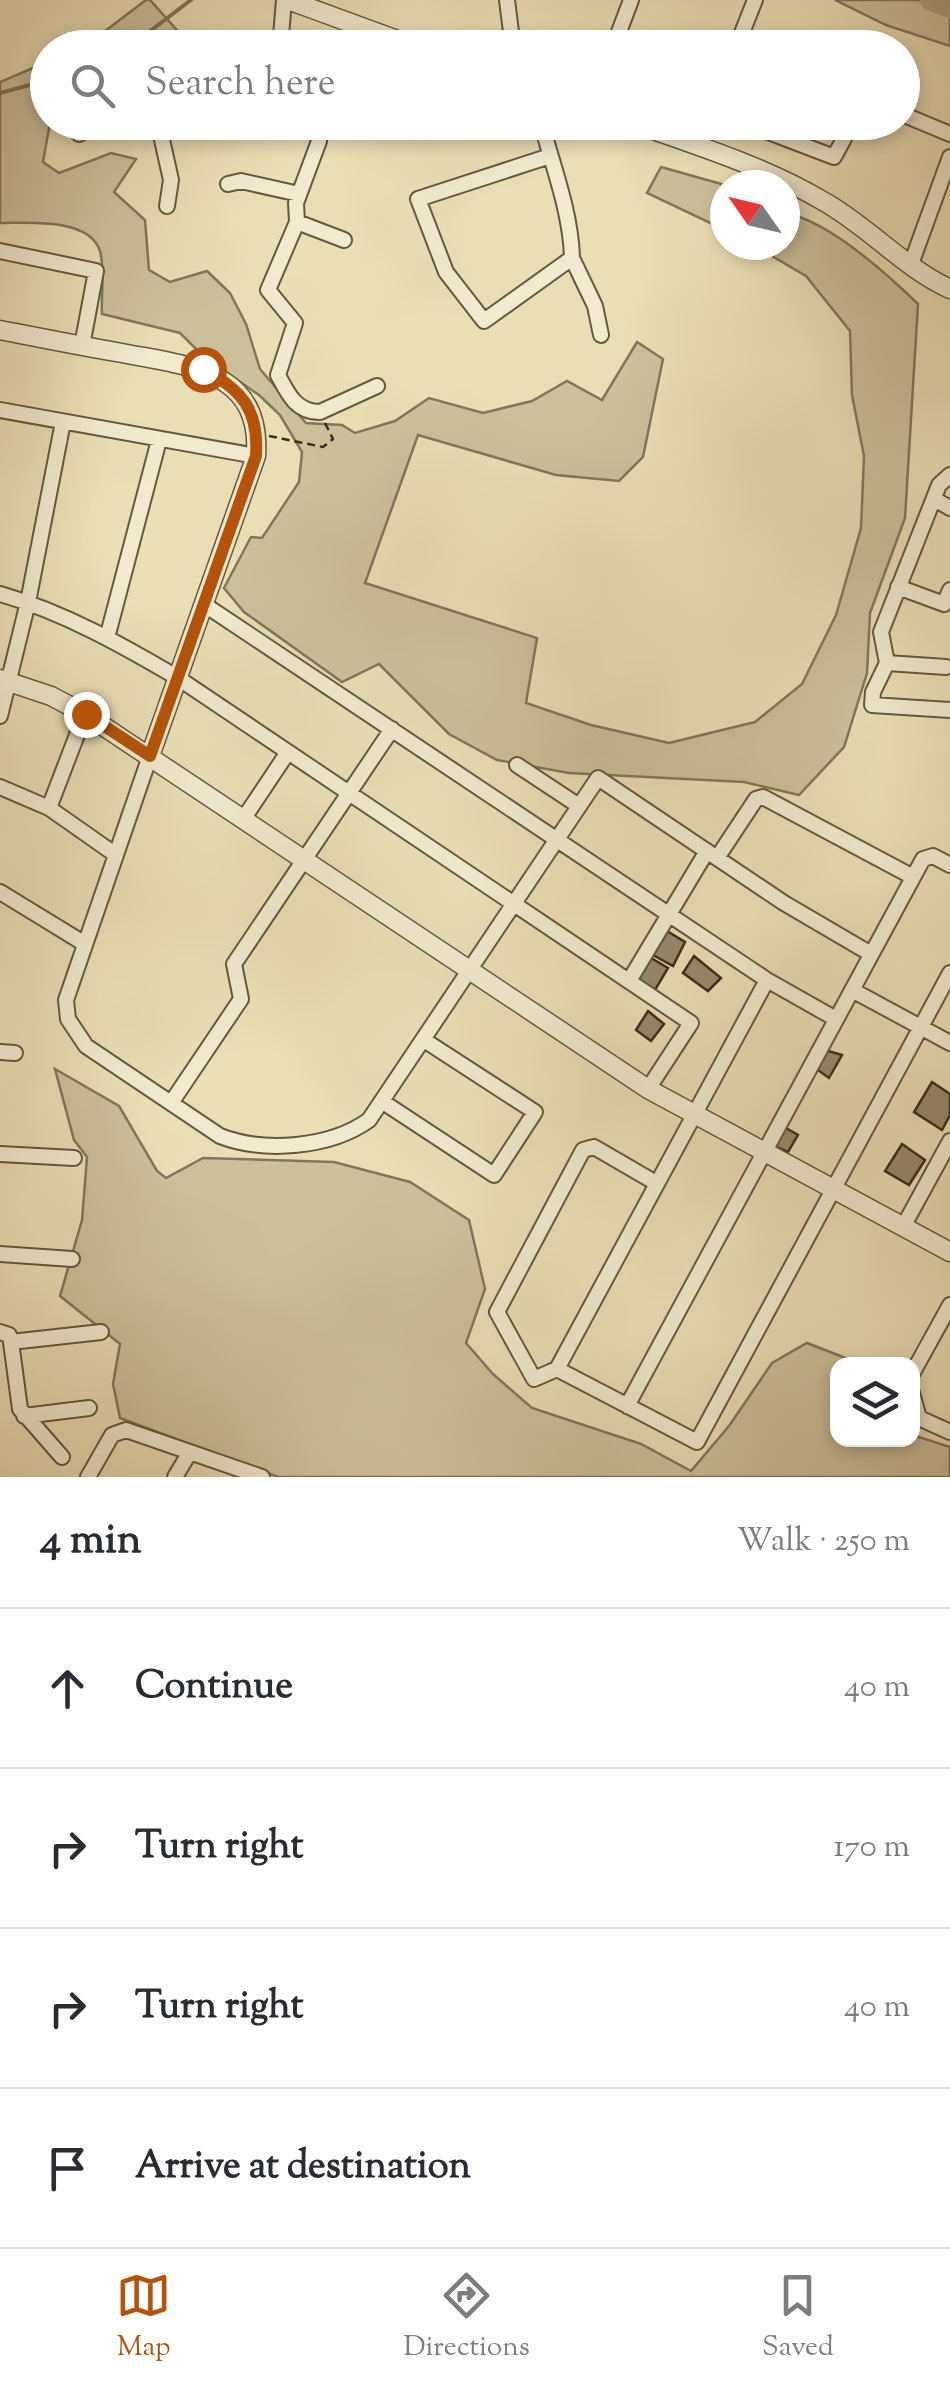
<!DOCTYPE html>
<meta charset="utf-8">
<style>
body{margin:0;font-family:"Sorts Mill Goudy",serif;background:#f2f2f3;color:#2b2b33}
.controls{position:absolute;right:30px;bottom:30px;display:grid;overflow:hidden;border-radius:20px;box-shadow:0 5px 15px #0003}
.controls button{width:90px;height:90px;display:grid;place-items:center;padding:0;border:0;border-bottom:2px solid #e1e1e2;background:#fff;color:#2b2b33;font:50px sans-serif}
.compass{position:absolute;left:710px;top:170px;width:90px;height:90px;border-radius:50%;background:#fff;box-shadow:0 5px 15px #0003;rotate:304deg}
.stop{position:absolute;width:30px;height:30px;margin:-22px;border:8px solid #b45309;border-radius:50%;background:#fff}
.stop.end{background:#b45309;border-color:#fff;box-shadow:0 2px 10px #0008}
.list{margin:0;padding:0;list-style:none}
h2{display:flex;justify-content:space-between;align-items:center;height:130px;margin:0;padding:0 40px;font-size:42px}
h2 small{font-size:32px;font-weight:400;color:#7c7c81}
.list li{display:grid;grid-template-columns:65px 1fr auto;gap:30px;align-items:center;box-sizing:border-box;height:160px;padding:0 40px;border-top:2px solid #e1e1e2}
.list b{display:block;font-size:38px;white-space:nowrap}
.list em{font-size:32px;font-style:normal;color:#7c7c81}
.icon{flex:none;width:55px;height:55px;fill:none;stroke:currentColor;stroke-width:2;stroke-linecap:round;stroke-linejoin:round}
.map{position:relative;flex:none;width:950px;height:1477px;overflow:hidden}
.search{position:absolute;background:#fff;box-shadow:0 5px 15px #0003;left:30px;right:30px;top:30px;height:110px;display:flex;align-items:center;gap:25px;box-sizing:border-box;padding:0 35px;border-radius:55px;color:#7c7c81;font-size:38px}
.sheet{height:770px;background:#fff}
nav{display:flex;justify-content:space-around;align-items:center;box-sizing:border-box;height:140px;border-top:2px solid #e1e1e2;background:#fff;font-size:28px;color:#7c7c81}
nav a{display:grid;justify-items:center;gap:5px}
nav .on{color:#b45309}
.map>svg:first-child{display:block}
</style>
<div class="map">
<svg width="950" height="1477" viewBox="0 0 950 1477">
<rect width="100%" height="100%" fill="#eadeb5"/>
<filter id="stains"><feTurbulence type="fractalNoise" baseFrequency=".002" numOctaves="4"/><feColorMatrix values="0 0 0 0 .2 0 0 0 0 .09 0 0 0 0 .02 0 0 0 .5 -.17"/></filter>
<radialGradient id="worn" r=".72"><stop offset=".6" stop-color="#630" stop-opacity="0"/><stop offset="1" stop-color="#630" stop-opacity=".3"/></radialGradient>
<!-- green -->
<path fill="#ccc09b" stroke="#83765c" stroke-width="2.5" d="M 146,0 L 150,0 L 184,38 L 167,47 L 84,47 Z
M 835,0 L 950,0 L 950,46 L 886,25 Z
M 47,62 L 50,123 L 43,162 L 59,173 L 111,153 L 136,159 L 114,192 L 145,220 L 149,270 L 170,282 L 207,271 L 230,293 L 246,324 L 260,369 L 306,423 L 342,425 L 355,433 L 395,421 L 429,398 L 483,413 L 532,401 L 567,381 L 602,400 L 637,342 L 663,359 L 643,457 L 619,481 L 556,475 L 418,435 L 365,583 L 537,638 L 526,703 L 591,725 L 669,743 L 755,722 L 802,684 L 836,615 L 861,528 L 864,456 L 852,395 L 850,331 L 806,276 L 753,245 L 785,245 L 785,213 C 829,221 886,273 918,304 L 905,518 L 870,613 L 867,673 L 844,747 L 799,795 L 744,782 L 569,773 L 497,760 L 449,734 L 379,664 L 342,682 L 244,612 L 224,588 L 251,537 L 262,538 L 299,482 L 302,452 L 280,415 L 259,395 L 203,356 L 180,333 L 102,314 C 101,296 105,269 100,251 C 89,217 27,223 0,223 L 0,82 Z
M 661,167 L 725,185 L 725,230 L 647,193 Z
M 55,1069 L 119,1106 L 157,1171 L 166,1178 L 203,1158 L 334,1162 L 410,1182 L 469,1220 L 485,1289 L 466,1343 L 493,1374 L 532,1408 L 641,1444 L 691,1471 L 729,1426 L 772,1363 L 807,1343 L 861,1364 L 838,1364 L 838,1440 L 912,1440 L 913,1435 L 950,1447 L 950,1477 L 278,1477 L 120,1418 L 113,1384 L 120,1344 L 60,1296 L 82,1220 L 87,1157 L 74,1140 Z"/>
<g fill="none" stroke-linecap="round" stroke-linejoin="round">
<!-- stream -->
<path stroke="#807359" stroke-width="4" d="M 128,48 L 191,0
M 0,93 L 48,80"/>
<!-- river -->
<path stroke="#aea281" stroke-width="22" d="M 931,0 L 950,7"/>
</g>
<!-- building -->
<path fill="#96896c" stroke="#3a2d1c" stroke-width="2.5" d="M 667,931 L 685,942 L 673,966 L 653,955 Z
M 694,956 L 721,978 L 708,991 L 683,973 Z
M 651,958 L 668,968 L 655,990 L 638,979 Z
M 648,1011 L 664,1024 L 651,1041 L 636,1030 Z
M 825,1050 L 842,1055 L 829,1078 L 811,1065 Z
M 932,1082 L 950,1094 L 950,1115 L 942,1130 L 914,1112 Z
M 786,1128 L 798,1135 L 788,1152 L 774,1146 Z
M 902,1144 L 925,1160 L 909,1185 L 885,1171 Z"/>
<g fill="none" stroke-linecap="round" stroke-linejoin="round">
<defs>
<path id="minor" d="M 507,0 L 513,48
M 242,48 L 255,39 L 280,40
M 280,48 L 284,0
M 613,48 L 631,0
M 736,48 L 755,0
M 902,114 L 950,134
M 158,122 L 171,180 L 167,206
M 319,122 L 319,141 L 296,203 L 297,222 L 268,290 L 295,323 L 278,375 C 288,394 296,412 320,412 L 377,386
M 541,122 C 553,167 571,213 572,258 L 484,321 L 446,272 L 418,199 L 550,156
M 742,122 L 834,157 L 853,122
M 79,134 L 99,122
M 698,146 L 707,122
M 228,184 L 241,181 L 299,194
M 297,222 L 344,240
M 0,251 L 96,271 L 82,346
M 572,258 L 595,306 L 601,335
M 911,264 L 950,157
M 0,410 L 256,456
M 950,475 L 939,485 L 881,632 L 887,663 L 873,692 L 872,705 L 950,710
M 934,499 L 950,508
M 898,587 L 944,604 L 950,590
M 0,594 C 63,612 122,645 178,678 L 691,1023 L 648,1089
M 205,605 L 767,980 L 557,1369 L 697,1442 L 950,973
M 107,638 L 159,440
M 887,663 L 946,667
M 0,716 L 28,602 L 63,422
M 150,756 L 66,1000 L 68,1019 L 86,1046 L 220,1136 C 264,1153 330,1148 369,1120 L 598,778 L 784,903 L 871,954
M 517,765 L 579,806
M 0,787 L 49,808 L 116,855
M 49,808 L 85,714
M 244,818 L 288,752
M 717,858 L 756,799 L 763,797 L 913,877
M 0,892 L 85,944
M 767,980 L 836,1019
M 629,981 L 707,851
M 852,990 L 950,1043
M 0,1052 L 15,1053
M 383,1102 L 494,1175 L 535,1112 L 424,1040
M 171,1103 L 241,999 L 234,964 L 392,729
M 0,1154 L 74,1158
M 903,1227 L 950,1141
M 0,1254 L 72,1259
M 0,1332 L 9,1335 L 11,1342 L 20,1409 L 62,1457
M 11,1342 L 101,1332
M 557,1369 L 534,1379 L 497,1312 L 583,1150 L 594,1147 L 656,1183
M 912,1374 L 950,1305
M 912,1393 L 919,1418 L 950,1432
M 627,1406 L 923,859 L 933,856 L 950,865
M 24,1416 L 89,1408
M 88,1477 L 112,1435 L 126,1430 L 262,1477
M 175,1477 L 190,1452"/>
<path id="tertiary" d="M 288,0 L 419,48
M 630,122 C 696,145 763,166 823,201 C 868,226 904,268 950,289
M 0,330 C 41,338 81,346 122,353 C 187,366 262,369 256,456 L 150,756
M 0,679 L 51,696 L 85,714 L 648,1089 L 950,1252"/>
</defs>
<!-- minor casing -->
<use href="#minor" stroke="#665942" stroke-width="18"/>
<!-- tertiary casing -->
<use href="#tertiary" stroke="#665942" stroke-width="21"/>
<!-- path -->
<path stroke="#3a2d1c" stroke-width="2.5" stroke-dasharray="8 5" stroke-linecap="butt" d="M 269,436 L 323,447 L 333,439 L 325,423"/>
<!-- minor -->
<use href="#minor" stroke="#f1eacf" stroke-width="14"/>
<!-- tertiary -->
<use href="#tertiary" stroke="#f1eacf" stroke-width="18"/>
</g>
<g fill="none" stroke-linecap="round" stroke-linejoin="round">
<!-- route -->
<path stroke="#b45309" stroke-width="12" d="M 86,714 L 150,756 L 256,456 C 259,411 243,390 203,369"/>
</g>
<rect width="100%" height="100%" filter="url(#stains)"/>
<rect width="100%" height="100%" fill="url(#worn)"/>
</svg>
<div class="controls">
<button><svg class="icon" aria-label="layers" viewBox="0 0 24 24"><path d="M12 4l9 5-9 5-9-5zM3 14l9 5 9-5"/></svg></button>
</div>
<svg class="compass" viewBox="-18 -18 36 36"><path d="M0-13l5 13h-10z" fill="#e53935"/><path d="M0 13l5-13h-10z" fill="#7c7c81"/></svg>
<div class="stop" style="left:203px;top:369px"></div>
<div class="stop end" style="left:86px;top:714px"></div>
<div class="search"><svg class="icon" aria-label="search" viewBox="0 0 24 24"><circle cx="10" cy="10" r="6"/><path d="M15 15l6 6"/></svg>Search here</div>
</div>
<section class="sheet">
<h2>4 min<small>Walk · 250 m</small></h2>
<ul class="list">
<li><svg class="icon" aria-label="ahead" viewBox="0 0 24 24"><path d="M12 20V5M6 11l6-6 6 6"/></svg><div><b>Continue</b></div><em>40 m</em></li>
<li><svg class="icon" aria-label="right" viewBox="0 0 24 24"><path d="M7 20v-9h11M14 6l5 5-5 5"/></svg><div><b>Turn right</b></div><em>170 m</em></li>
<li><svg class="icon" aria-label="right" viewBox="0 0 24 24"><path d="M7 20v-9h11M14 6l5 5-5 5"/></svg><div><b>Turn right</b></div><em>40 m</em></li>
<li><svg class="icon" aria-label="arrive" viewBox="0 0 24 24"><path d="M6 21V4h12l-3 4 3 4H6"/></svg><div><b>Arrive at destination</b></div></li>
</ul>
</section>
<nav>
<a class="on"><svg class="icon" aria-label="map" viewBox="0 0 24 24"><path d="M3 6l6-2 6 2 6-2v14l-6 2-6-2-6 2zM9 4v14M15 6v14"/></svg>Map</a>
<a><svg class="icon" aria-label="directions" viewBox="0 0 24 24"><path d="M12 3l9 9-9 9-9-9zM9 14v-3h6M13 9l2 2-2 2"/></svg>Directions</a>
<a><svg class="icon" aria-label="saved" viewBox="0 0 24 24"><path d="M7 4h10v16l-5-4-5 4z"/></svg>Saved</a>
</nav>
